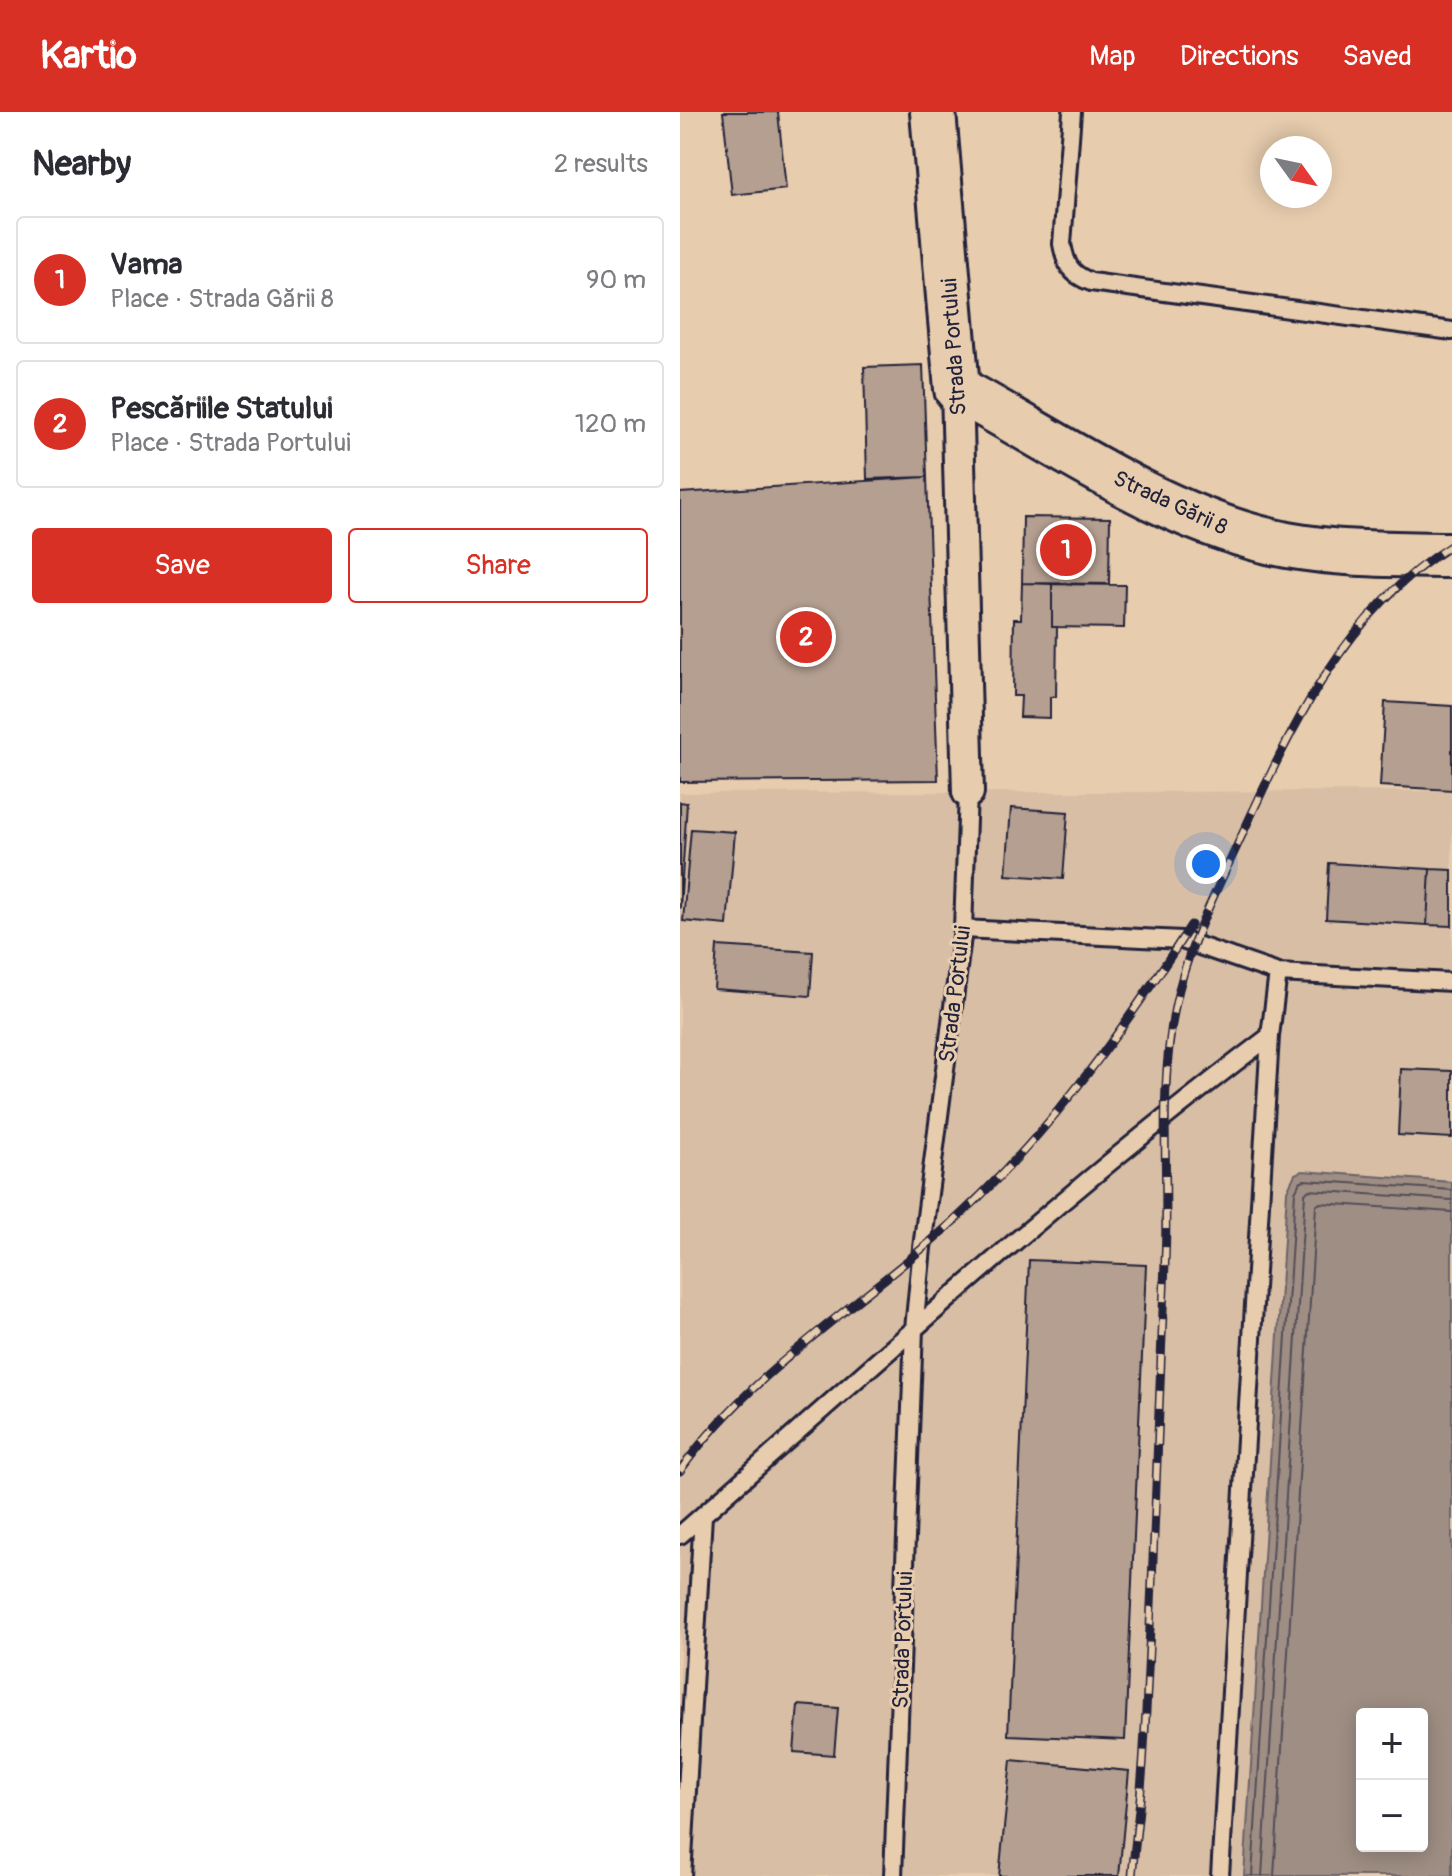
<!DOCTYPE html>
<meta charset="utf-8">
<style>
body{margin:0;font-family:Pangolin,sans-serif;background:#f7f7f7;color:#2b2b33}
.controls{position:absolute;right:24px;bottom:24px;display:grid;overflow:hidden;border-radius:8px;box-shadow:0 4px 20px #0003}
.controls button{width:72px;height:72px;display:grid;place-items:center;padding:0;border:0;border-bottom:2px solid #e1e1e2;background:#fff;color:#2b2b33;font:40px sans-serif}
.compass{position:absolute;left:580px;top:24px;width:72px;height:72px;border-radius:50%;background:#fff;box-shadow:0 4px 20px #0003;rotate:123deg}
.you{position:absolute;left:526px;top:752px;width:28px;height:28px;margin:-20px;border:6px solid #fff;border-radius:50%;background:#1a73e8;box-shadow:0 0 0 12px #1a73e833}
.badge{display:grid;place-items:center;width:52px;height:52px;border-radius:50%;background:#d93025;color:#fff;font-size:26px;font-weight:700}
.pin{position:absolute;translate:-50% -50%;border:4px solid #fff;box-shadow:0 2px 8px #0006}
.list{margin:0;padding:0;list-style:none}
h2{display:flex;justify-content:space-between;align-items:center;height:104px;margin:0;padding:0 32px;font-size:34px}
h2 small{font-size:26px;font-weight:400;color:#7c7c81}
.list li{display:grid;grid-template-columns:52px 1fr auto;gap:24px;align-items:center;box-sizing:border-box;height:128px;margin:0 16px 16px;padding:0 16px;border:2px solid #e1e1e2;border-radius:8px}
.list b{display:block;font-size:30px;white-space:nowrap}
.list p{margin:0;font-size:26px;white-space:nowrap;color:#7c7c81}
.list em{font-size:26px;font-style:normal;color:#7c7c81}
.actions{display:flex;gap:16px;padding:24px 32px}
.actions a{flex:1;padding:18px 0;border:2px solid #d93025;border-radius:8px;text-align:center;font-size:28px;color:#d93025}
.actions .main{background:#d93025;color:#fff}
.map{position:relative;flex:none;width:772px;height:1764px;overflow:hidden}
header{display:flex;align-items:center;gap:48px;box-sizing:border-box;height:112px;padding:0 40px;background:#d93025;color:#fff}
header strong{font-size:38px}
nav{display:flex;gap:44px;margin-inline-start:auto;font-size:28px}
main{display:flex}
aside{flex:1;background:#fff}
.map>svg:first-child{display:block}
</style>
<header>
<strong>Kartio</strong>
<nav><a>Map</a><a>Directions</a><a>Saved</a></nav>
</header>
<main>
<aside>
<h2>Nearby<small>2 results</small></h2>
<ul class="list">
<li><span class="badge">1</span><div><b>Vama</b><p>Place · Strada Gării 8</p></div><em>90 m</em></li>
<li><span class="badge">2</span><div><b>Pescăriile Statului</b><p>Place · Strada Portului</p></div><em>120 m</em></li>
</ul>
<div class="actions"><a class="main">Save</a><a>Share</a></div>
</aside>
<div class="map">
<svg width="772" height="1764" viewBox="0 0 772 1764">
<rect width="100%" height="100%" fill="#e7ccae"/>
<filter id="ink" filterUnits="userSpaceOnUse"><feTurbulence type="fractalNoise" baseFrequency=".0125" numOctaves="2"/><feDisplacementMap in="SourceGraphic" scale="16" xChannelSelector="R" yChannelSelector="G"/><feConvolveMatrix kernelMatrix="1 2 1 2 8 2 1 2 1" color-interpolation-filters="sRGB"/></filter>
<g filter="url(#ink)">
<!-- built -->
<path fill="#d8bea5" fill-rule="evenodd" d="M 772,679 L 772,1764 L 0,1764 L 0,681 ZM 682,1602 L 742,1602 L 742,1734 L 682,1734 Z"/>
<!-- water -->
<path fill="#9e8e84" stroke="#6c6367" stroke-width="2" fill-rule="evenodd" d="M 622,1059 L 772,1070 L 772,1764 L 564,1764 L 607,1079 L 615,1062 ZM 682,1602 L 742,1602 L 742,1734 L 682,1734 Z"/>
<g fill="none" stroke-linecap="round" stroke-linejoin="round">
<!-- shore -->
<path stroke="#544d58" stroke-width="2" d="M 572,1764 L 615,1080 L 620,1070 L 624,1068 L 772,1078
M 582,1764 L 625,1082 L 629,1078 L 772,1088
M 594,1764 L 636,1094 L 640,1091 L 772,1100"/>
</g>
<!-- building -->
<path fill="#b49f90" stroke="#22223b" stroke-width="2" d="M 43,0 L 98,0 L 106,77 L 52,83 Z
M 243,253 L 247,365 L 187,367 L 184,255 Z
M 247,365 L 258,668 L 0,670 L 0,381 Z
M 343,405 L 430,406 L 429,472 L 342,471 Z
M 342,471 L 372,472 L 372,515 L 377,515 L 376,585 L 370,585 L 370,606 L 340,605 L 341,584 L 333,584 L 334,507 L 341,507 Z
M 372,472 L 445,473 L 444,516 L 372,515 Z
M 705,590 L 772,594 L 772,678 L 700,674 Z
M 0,690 L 7,691 L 0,797 Z
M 331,696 L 388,700 L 383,767 L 326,763 Z
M 11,717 L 55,720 L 47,813 L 3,809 Z
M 649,751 L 750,757 L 747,813 L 646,807 Z
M 750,757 L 772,758 L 772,814 L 747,813 Z
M 37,834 L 133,840 L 130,884 L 34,877 Z
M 721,957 L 772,959 L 772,1026 L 718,1023 Z
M 349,1148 L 466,1153 L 445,1628 L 328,1623 Z
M 118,1593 L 158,1596 L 154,1643 L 114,1640 Z
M 331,1648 L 449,1659 L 439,1764 L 319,1764 Z"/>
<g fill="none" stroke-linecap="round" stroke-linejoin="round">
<defs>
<path id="lane" d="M 392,0 L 382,132 C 386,153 390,162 411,170 L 772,219
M 283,817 L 502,828 L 598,861 L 772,870
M 0,1423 C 194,1253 384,1079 590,924
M 2,1764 L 23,1403
M 213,1764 L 234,1217 L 242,1136 L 283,817 L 288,680
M 540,1764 L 590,924 L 598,861"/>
<path id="street" d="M 277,277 L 288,680"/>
<path id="primary" d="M 253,0 L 277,277 C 383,334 487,410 607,433 C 662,443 717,442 772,443"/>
</defs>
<!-- lane casing -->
<use href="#lane" stroke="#22223b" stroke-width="22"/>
<!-- street casing -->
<use href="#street" stroke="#22223b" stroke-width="36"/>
<!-- primary casing -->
<use href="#primary" stroke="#22223b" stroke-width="50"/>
<!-- lane -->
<use href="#lane" stroke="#e7ccae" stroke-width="16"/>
<!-- street -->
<use href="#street" stroke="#e7ccae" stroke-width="30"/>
<!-- primary -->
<use href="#primary" stroke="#e7ccae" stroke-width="44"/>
<defs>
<path id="rail" d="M 0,1359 C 66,1266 164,1203 250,1130 C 356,1040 436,929 511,813
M 452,1764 C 456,1721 462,1679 464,1636 C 473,1475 478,1313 485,1151 C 489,1066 478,980 495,895 C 506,839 532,788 556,736 C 608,623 662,501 772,433"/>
</defs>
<!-- rail casing -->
<use href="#rail" stroke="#22223b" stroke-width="9"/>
<!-- rail -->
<use href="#rail" stroke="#e7ccae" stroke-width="6" stroke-dasharray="18" stroke-linecap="butt"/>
</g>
</g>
<g text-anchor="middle" stroke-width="6" stroke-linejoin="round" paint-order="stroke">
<!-- street labels -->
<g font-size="22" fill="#22223b" stroke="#e7ccae">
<text transform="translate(273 235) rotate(-94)" y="8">Strada Portului</text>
<text transform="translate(491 390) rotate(25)" y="8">Strada Gării 8</text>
<text transform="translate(274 882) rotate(-83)" y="8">Strada Portului</text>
<text transform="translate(222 1528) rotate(-88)" y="8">Strada Portului</text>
</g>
</g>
</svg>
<div class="controls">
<button>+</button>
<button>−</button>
</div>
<svg class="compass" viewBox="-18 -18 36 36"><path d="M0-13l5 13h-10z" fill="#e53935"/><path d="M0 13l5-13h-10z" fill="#7c7c81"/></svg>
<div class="you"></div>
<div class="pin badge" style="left:386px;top:438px">1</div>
<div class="pin badge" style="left:126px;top:525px">2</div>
</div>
</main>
